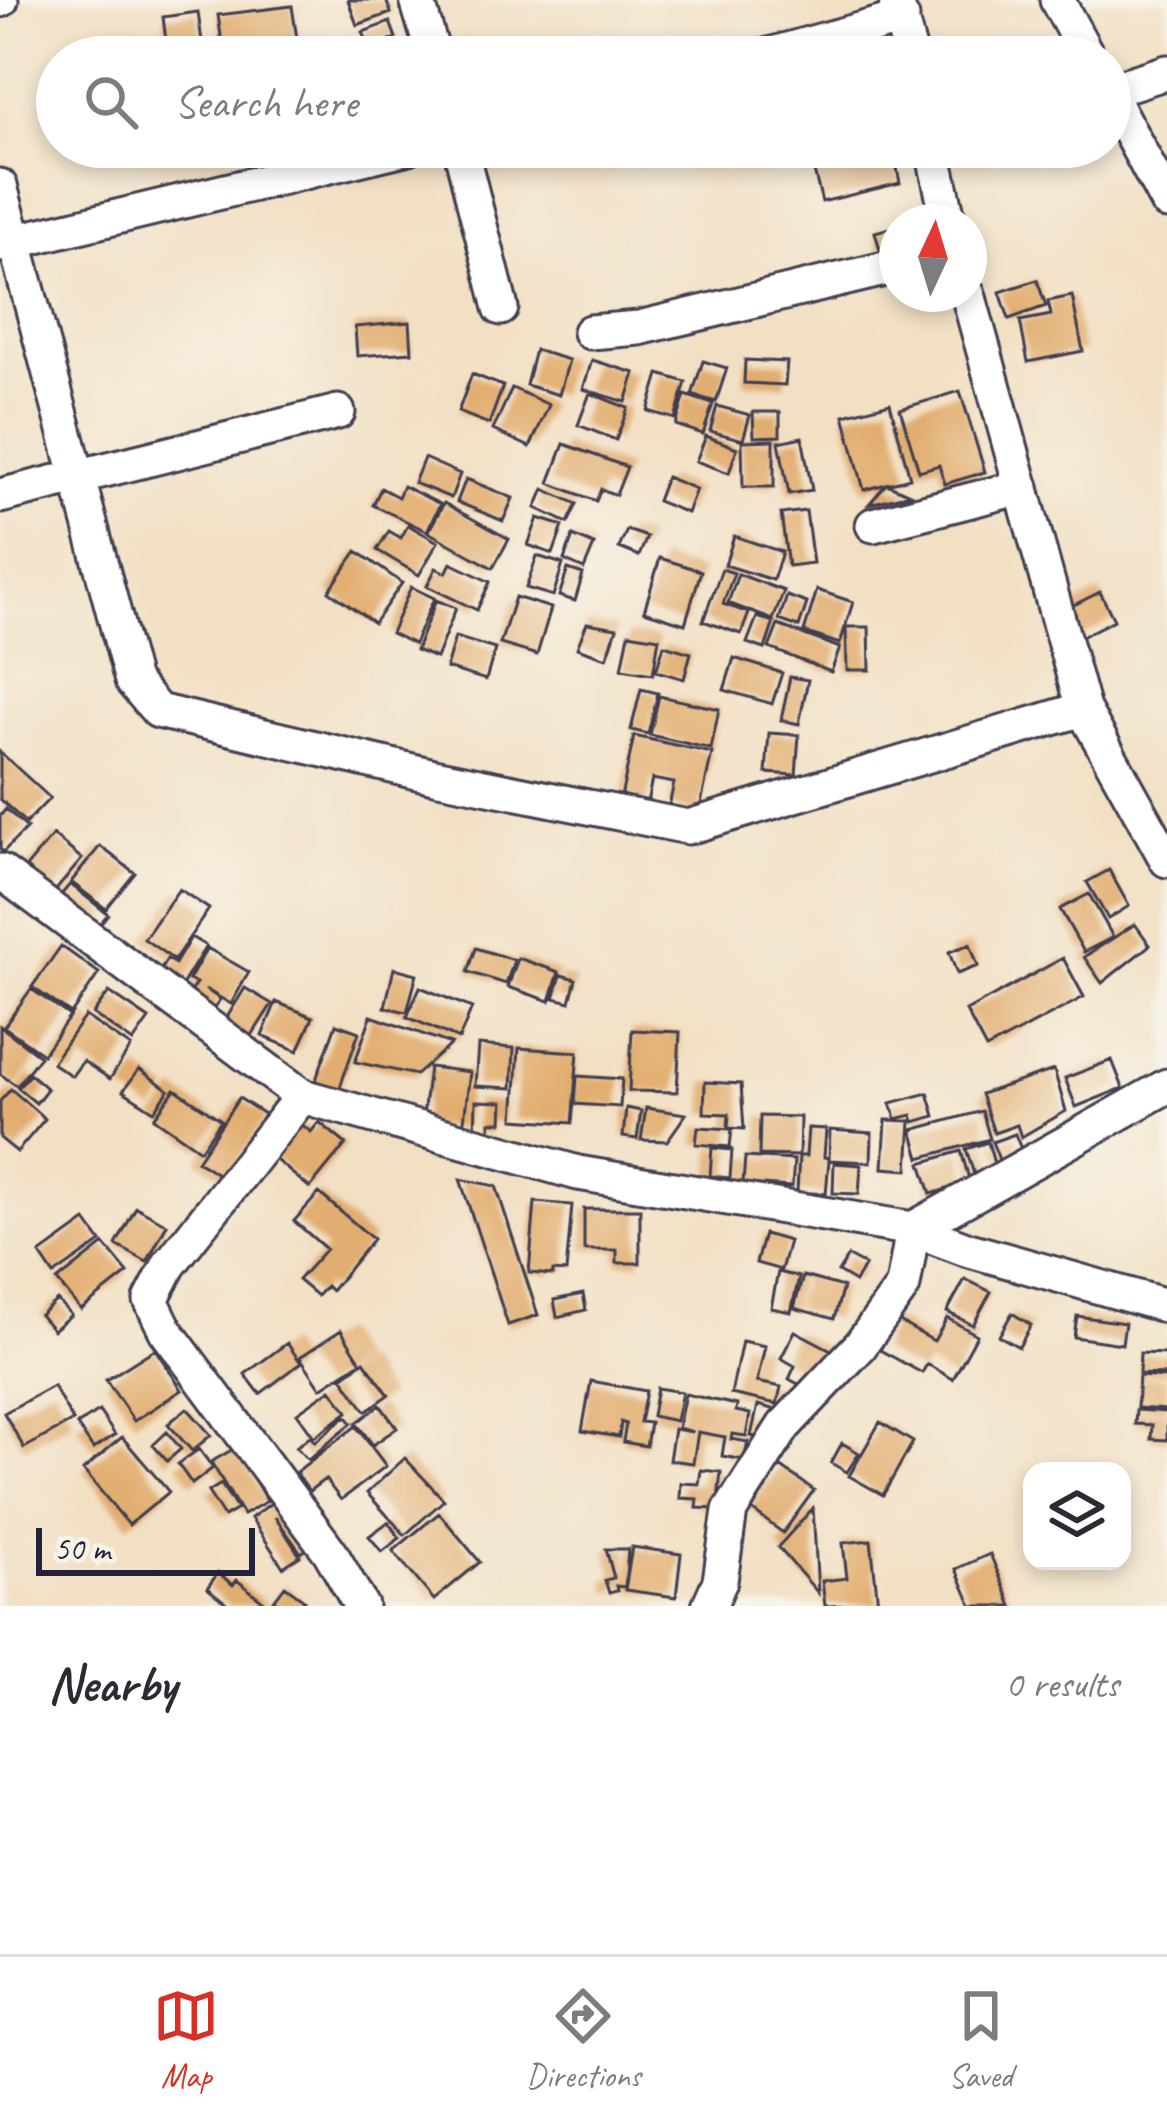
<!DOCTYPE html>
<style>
body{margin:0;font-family:Caveat,sans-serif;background:#f7f7f7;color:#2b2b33}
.controls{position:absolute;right:36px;bottom:36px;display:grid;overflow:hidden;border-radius:24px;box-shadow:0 6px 18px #0003}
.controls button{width:108px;height:108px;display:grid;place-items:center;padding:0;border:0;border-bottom:3px solid #e1e1e2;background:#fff;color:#2b2b33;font:60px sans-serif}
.compass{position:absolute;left:879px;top:204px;width:108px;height:108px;border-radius:50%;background:#fff;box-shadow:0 6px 18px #0003;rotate:4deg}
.scale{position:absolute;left:36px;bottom:30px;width:219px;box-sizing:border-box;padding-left:12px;border:6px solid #22223b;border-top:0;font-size:33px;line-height:42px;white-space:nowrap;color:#22223b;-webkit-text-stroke:9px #f7f3e8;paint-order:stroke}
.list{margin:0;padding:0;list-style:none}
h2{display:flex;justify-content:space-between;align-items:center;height:156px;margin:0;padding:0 48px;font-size:51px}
h2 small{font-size:39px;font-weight:400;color:#7c7c81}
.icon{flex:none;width:66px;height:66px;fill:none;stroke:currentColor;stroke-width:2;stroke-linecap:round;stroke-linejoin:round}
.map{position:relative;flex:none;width:1167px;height:1606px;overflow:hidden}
.search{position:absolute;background:#fff;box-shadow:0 6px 18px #0003;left:36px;right:36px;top:36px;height:132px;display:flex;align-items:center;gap:30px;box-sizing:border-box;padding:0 42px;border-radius:66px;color:#7c7c81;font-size:45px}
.sheet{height:348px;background:#fff}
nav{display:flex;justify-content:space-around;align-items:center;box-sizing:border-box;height:168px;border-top:3px solid #e1e1e2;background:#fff;font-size:33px;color:#7c7c81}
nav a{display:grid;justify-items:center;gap:6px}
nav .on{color:#d93025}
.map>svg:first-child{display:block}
</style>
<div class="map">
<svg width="1167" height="1606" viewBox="0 0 1167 1606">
<rect width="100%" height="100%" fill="#f7f3e8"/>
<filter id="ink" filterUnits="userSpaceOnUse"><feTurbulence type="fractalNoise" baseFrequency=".00833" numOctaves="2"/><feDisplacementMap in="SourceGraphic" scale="24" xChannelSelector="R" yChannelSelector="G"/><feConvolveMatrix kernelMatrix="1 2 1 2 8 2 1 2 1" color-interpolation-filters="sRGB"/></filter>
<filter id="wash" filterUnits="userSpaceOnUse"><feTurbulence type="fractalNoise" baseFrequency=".004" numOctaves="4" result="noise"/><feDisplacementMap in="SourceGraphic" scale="48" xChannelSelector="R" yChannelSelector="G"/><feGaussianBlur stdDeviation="2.7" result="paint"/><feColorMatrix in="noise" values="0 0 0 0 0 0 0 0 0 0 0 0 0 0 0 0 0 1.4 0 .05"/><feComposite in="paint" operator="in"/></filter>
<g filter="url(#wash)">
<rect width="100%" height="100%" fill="#f2e0c4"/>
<g id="blocks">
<!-- building -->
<path fill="#e2ad70" d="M 348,0 L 386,0 L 391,13 L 357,25 Z
M 292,6 L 299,52 L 224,57 L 218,15 Z
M 198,12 L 204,57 L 168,57 L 163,17 Z
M 390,22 L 396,38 L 370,48 L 363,32 Z
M 833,148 L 838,166 L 894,153 L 900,183 L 822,202 L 814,171 L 821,169 L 817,152 Z
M 897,226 L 897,258 L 883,261 L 875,232 Z
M 1037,280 L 1046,306 L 1009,319 L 1000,292 Z
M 1072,296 L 1083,351 L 1028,362 L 1020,321 L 1051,315 L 1048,301 Z
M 410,322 L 412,352 L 357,356 L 355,327 Z
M 535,350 L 569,360 L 559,395 L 526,385 Z
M 592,360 L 635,373 L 626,402 L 583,389 Z
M 745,360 L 787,362 L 785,385 L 744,383 Z
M 703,361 L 727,368 L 716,402 L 692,395 Z
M 472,374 L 503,386 L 489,424 L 458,412 Z
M 659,374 L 686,382 L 675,419 L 648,411 Z
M 512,388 L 549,405 L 530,447 L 493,430 Z
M 960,391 L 985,472 L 945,484 L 939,465 L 919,471 L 900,409 Z
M 590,393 L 628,408 L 616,440 L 578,425 Z
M 685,395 L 713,404 L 703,434 L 676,425 Z
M 890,403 L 910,478 L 887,484 L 910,494 L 869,504 L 886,484 L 864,490 L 844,415 Z
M 717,406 L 750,415 L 743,440 L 710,431 Z
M 753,412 L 780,412 L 780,436 L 754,437 Z
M 706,436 L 737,448 L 729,473 L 696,461 Z
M 802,437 L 812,490 L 789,494 L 779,442 Z
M 774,440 L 774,487 L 743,487 L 742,441 Z
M 564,444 L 627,467 L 616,495 L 601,489 L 596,501 L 549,483 Z
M 424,458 L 460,474 L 451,498 L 414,483 Z
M 666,477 L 696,489 L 687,513 L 657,501 Z
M 466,479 L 513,498 L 503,521 L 457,502 Z
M 403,486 L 440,504 L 427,531 L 373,505 L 381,488 L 398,497 Z
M 544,489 L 577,504 L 568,523 L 536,508 Z
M 444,503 L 509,539 L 493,568 L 428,532 Z
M 806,511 L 813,563 L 788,566 L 781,514 Z
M 538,518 L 563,526 L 553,554 L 528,545 Z
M 408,525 L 438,542 L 419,575 L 377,550 L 389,531 L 401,538 Z
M 627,530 L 647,537 L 639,556 L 619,548 Z
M 573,536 L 594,545 L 584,569 L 564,560 Z
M 734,536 L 782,552 L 773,580 L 725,565 Z
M 357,551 L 402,583 L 374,623 L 329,591 Z
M 537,556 L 563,564 L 553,596 L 526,588 Z
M 660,558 L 701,571 L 685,624 L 644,611 Z
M 451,563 L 490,582 L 477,610 L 427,586 L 436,568 L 446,573 Z
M 568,569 L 583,574 L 575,601 L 559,596 Z
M 722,569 L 734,573 L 723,604 L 749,613 L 741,634 L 703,621 Z
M 738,574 L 784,591 L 773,620 L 728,603 Z
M 411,587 L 434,598 L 414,644 L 391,633 Z
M 817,590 L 853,602 L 840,644 L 804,632 Z
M 1100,592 L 1114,620 L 1077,639 L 1062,611 Z
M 787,596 L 807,603 L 799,627 L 779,620 Z
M 515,597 L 551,608 L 537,655 L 500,644 Z
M 436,600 L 456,608 L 436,658 L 416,650 Z
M 757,617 L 774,622 L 765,649 L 747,643 Z
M 587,623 L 617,628 L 607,658 L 577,648 Z
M 778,625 L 840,648 L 831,672 L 769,648 Z
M 846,627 L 869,627 L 870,670 L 847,670 Z
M 629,633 L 659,638 L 653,674 L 622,669 Z
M 455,637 L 495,649 L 486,680 L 446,668 Z
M 664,645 L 691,653 L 684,679 L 656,671 Z
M 734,658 L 782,673 L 772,704 L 724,690 Z
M 790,677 L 808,680 L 799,724 L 781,720 Z
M 641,689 L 658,693 L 648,734 L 631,730 Z
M 659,696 L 719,709 L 711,749 L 650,735 Z
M 769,733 L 799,735 L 796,775 L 766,773 Z
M 634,736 L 712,753 L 699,813 L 669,806 L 674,783 L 652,779 L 646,807 L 620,802 Z
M 0,752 L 50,798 L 26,823 L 0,799 Z
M 6,809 L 27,828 L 3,852 L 0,849 L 0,816 Z
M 53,835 L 82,859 L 51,896 L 22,872 Z
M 100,846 L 135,873 L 106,909 L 71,882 Z
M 1109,870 L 1129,906 L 1108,919 L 1087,882 Z
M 70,884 L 108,914 L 95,930 L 57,900 Z
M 179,889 L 209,909 L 174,960 L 144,939 Z
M 1089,894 L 1113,937 L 1084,952 L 1060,909 Z
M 1135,924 L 1150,945 L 1102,983 L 1084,957 Z
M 191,937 L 206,946 L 176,995 L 153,982 L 167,959 L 175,964 Z
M 970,944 L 978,966 L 957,974 L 949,952 Z
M 61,946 L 99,973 L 71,1014 L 32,987 Z
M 207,948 L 249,972 L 231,1004 L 205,989 L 220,999 L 213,1011 L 188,996 L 196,983 L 189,980 Z
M 476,948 L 514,960 L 506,984 L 468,972 Z
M 518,958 L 559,972 L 550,1001 L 508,987 Z
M 1063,958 L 1084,997 L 986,1049 L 966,1011 Z
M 394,968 L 417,974 L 407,1012 L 385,1007 Z
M 561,975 L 576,979 L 570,1002 L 554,998 Z
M 420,987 L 472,1008 L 459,1039 L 407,1017 Z
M 245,988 L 272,1004 L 247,1043 L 221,1027 Z
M 31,989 L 70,1016 L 43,1054 L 4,1027 Z
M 109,992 L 149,1019 L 133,1042 L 93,1014 Z
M 276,1002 L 313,1017 L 298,1051 L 262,1036 Z
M 85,1016 L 131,1047 L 110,1079 L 83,1061 L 72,1076 L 52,1063 Z
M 371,1016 L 451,1044 L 416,1075 L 355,1062 Z
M 336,1024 L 359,1032 L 337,1096 L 313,1088 Z
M 0,1026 L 40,1056 L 17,1086 L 0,1074 Z
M 632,1030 L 680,1032 L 677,1092 L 629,1091 Z
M 478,1045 L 514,1048 L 512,1088 L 475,1086 Z
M 519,1048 L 578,1052 L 572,1123 L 514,1119 Z
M 1112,1060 L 1123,1088 L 1076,1107 L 1065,1078 Z
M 429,1067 L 470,1072 L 463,1129 L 422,1124 Z
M 139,1069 L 169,1090 L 154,1111 L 123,1091 Z
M 1054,1070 L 1066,1111 L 1021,1137 L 1017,1125 L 994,1133 L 981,1094 Z
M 30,1074 L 47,1089 L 36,1103 L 18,1088 Z
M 577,1076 L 622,1079 L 620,1107 L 575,1104 Z
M 705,1082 L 741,1084 L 744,1129 L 728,1128 L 729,1114 L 704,1113 Z
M 11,1089 L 45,1119 L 17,1152 L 0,1138 L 0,1101 Z
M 175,1089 L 221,1120 L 200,1150 L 154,1118 Z
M 928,1093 L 935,1116 L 914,1122 L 912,1115 L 896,1119 L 891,1103 Z
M 239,1098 L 267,1116 L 225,1179 L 197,1161 Z
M 476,1101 L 503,1102 L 502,1122 L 490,1122 L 490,1133 L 475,1132 Z
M 626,1108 L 641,1111 L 637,1139 L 623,1137 Z
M 646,1108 L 686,1114 L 667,1141 L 641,1140 Z
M 982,1111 L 990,1139 L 920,1158 L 912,1130 Z
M 760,1116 L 800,1117 L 799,1156 L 759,1155 Z
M 886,1120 L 911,1121 L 908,1170 L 883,1168 Z
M 319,1122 L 346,1144 L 310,1188 L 272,1157 L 300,1123 L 311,1132 Z
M 698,1127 L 732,1129 L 730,1147 L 696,1144 Z
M 808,1128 L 826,1129 L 824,1157 L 829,1158 L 830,1130 L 872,1133 L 871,1162 L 829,1160 L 826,1194 L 797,1192 L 799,1156 L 806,1156 Z
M 1015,1134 L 1023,1154 L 1000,1162 L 992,1142 Z
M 988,1142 L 995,1167 L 974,1174 L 966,1149 Z
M 712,1148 L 732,1150 L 730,1178 L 710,1176 Z
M 961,1151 L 970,1182 L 931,1194 L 921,1163 Z
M 745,1157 L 794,1160 L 792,1187 L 743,1184 Z
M 834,1163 L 861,1165 L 859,1194 L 833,1193 Z
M 460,1179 L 496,1186 L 538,1315 L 508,1325 Z
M 319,1193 L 373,1239 L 331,1291 L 326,1286 L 317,1296 L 298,1280 L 326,1249 L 294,1221 Z
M 535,1202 L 572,1205 L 566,1272 L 553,1271 L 553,1275 L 529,1273 Z
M 136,1207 L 167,1224 L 147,1262 L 116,1245 Z
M 584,1209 L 640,1209 L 640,1263 L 617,1263 L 617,1250 L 584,1250 Z
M 86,1221 L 101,1242 L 54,1275 L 40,1254 Z
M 764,1234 L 789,1241 L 781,1270 L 756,1263 Z
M 104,1244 L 128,1273 L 81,1310 L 57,1281 Z
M 848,1256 L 865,1265 L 855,1282 L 838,1272 Z
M 778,1272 L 799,1277 L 791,1312 L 771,1308 Z
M 803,1276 L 843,1287 L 834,1319 L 794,1308 Z
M 965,1279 L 991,1292 L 973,1325 L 947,1312 Z
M 583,1294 L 586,1310 L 557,1317 L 554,1300 Z
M 57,1300 L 71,1315 L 53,1330 L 40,1315 Z
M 1012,1313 L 1031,1325 L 1019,1347 L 999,1336 Z
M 1077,1316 L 1125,1323 L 1122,1344 L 1074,1337 Z
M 947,1318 L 977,1335 L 953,1379 L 927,1364 L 922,1373 L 880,1350 L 896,1320 L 934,1341 Z
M 341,1330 L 361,1362 L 321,1388 L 300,1357 Z
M 795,1331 L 831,1350 L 810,1390 L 789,1379 L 795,1366 L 781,1358 Z
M 742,1341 L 765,1346 L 757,1382 L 781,1387 L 777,1404 L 731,1394 Z
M 287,1343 L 301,1363 L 260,1394 L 245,1374 Z
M 155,1349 L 182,1390 L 134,1421 L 106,1380 Z
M 1140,1353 L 1167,1354 L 1167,1375 L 1139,1374 Z
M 364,1361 L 389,1395 L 366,1411 L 342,1377 Z
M 1139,1376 L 1167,1378 L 1167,1410 L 1137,1408 Z
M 591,1381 L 646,1391 L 640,1422 L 650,1423 L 646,1446 L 623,1442 L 626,1424 L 621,1422 L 619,1437 L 582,1431 Z
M 53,1386 L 73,1421 L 24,1448 L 4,1413 Z
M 657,1388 L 682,1392 L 676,1421 L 652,1416 Z
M 331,1389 L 348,1412 L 314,1437 L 297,1413 Z
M 685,1394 L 737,1405 L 736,1411 L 750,1414 L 746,1436 L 732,1434 L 731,1439 L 748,1442 L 744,1460 L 722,1456 L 725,1437 L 698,1432 L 693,1463 L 669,1460 L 674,1429 L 693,1432 L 678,1428 Z
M 380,1405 L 397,1428 L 373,1445 L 356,1423 Z
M 758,1405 L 777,1410 L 770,1440 L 751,1436 Z
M 187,1408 L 211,1435 L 192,1451 L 168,1424 Z
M 1136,1410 L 1167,1412 L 1167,1440 L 1151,1439 L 1152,1425 L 1135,1424 Z
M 99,1411 L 115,1435 L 93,1449 L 77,1425 Z
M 346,1416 L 352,1423 L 308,1460 L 296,1447 L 310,1436 L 315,1442 Z
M 880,1422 L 913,1442 L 883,1495 L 849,1476 Z
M 356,1426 L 386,1466 L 341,1500 L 325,1479 L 309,1491 L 296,1472 Z
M 167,1432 L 181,1449 L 167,1461 L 153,1445 Z
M 122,1437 L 169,1492 L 129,1525 L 83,1470 Z
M 842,1443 L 859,1453 L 847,1472 L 831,1463 Z
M 235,1448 L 267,1501 L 243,1515 L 211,1462 Z
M 199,1449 L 213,1468 L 192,1484 L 178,1464 Z
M 405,1458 L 444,1500 L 405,1535 L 367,1493 Z
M 780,1466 L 814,1490 L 783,1533 L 749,1508 Z
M 701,1470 L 721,1472 L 717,1509 L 697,1508 L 698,1499 L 680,1498 L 681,1483 L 699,1484 Z
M 221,1484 L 237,1509 L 224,1517 L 208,1492 Z
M 282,1495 L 314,1544 L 301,1553 L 275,1517 L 300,1556 L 283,1567 L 251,1518 Z
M 813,1508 L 818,1593 L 778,1547 Z
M 439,1513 L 480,1562 L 434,1600 L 393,1551 Z
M 388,1522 L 400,1538 L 382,1552 L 369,1536 Z
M 871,1540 L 878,1604 L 825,1606 L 822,1581 L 847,1578 L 843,1543 Z
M 632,1547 L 681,1554 L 676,1597 L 625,1590 Z
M 606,1549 L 628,1549 L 625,1587 L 616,1586 L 617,1591 L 609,1593 L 605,1580 L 614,1578 Z
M 990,1554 L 1012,1606 L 972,1606 L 956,1569 Z
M 218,1573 L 233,1585 L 237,1580 L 269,1606 L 230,1606 L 207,1588 Z
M 285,1586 L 304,1600 L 300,1606 L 270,1606 Z"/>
</g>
</g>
<g filter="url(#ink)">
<use href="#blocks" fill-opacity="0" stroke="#413e50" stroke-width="3"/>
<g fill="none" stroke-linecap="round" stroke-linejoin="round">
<defs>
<path id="minor" d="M 0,0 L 1,0
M 417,0 L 434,57
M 1057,0 L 1088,57
M 896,1 L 911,57
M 762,57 L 902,18
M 1110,90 L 1167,72
M 1110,96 L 1167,202
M 460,147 L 501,308
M 932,147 L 949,222
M 0,186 L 132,681 L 158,711 L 434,776 L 688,827 L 1083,709
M 0,245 L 409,147
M 968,294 L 1083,709 L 1167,860
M 590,332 L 639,328 L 897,266
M 0,496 L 338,412
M 873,525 L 1022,487
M 0,871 L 302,1096 L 578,1173 L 913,1229 L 1167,1086
M 302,1096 L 169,1265 L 151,1300 L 166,1331 L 330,1552 L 361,1606
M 709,1606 L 720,1581 L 730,1511 L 784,1426 L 860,1346 L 903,1286 L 913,1229 L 966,1249 L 1167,1306"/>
</defs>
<!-- minor casing -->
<use href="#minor" stroke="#413e50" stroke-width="39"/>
<!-- minor -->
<use href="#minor" stroke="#fff" stroke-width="33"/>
</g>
</g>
</svg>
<div class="controls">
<button><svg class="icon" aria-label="layers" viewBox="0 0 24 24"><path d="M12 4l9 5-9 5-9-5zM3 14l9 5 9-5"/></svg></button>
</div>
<svg class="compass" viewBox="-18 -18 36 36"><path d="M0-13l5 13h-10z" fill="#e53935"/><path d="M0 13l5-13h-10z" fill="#7c7c81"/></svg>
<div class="scale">50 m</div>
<div class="search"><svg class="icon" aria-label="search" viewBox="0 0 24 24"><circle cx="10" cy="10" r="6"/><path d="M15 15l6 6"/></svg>Search here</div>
</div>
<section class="sheet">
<h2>Nearby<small>0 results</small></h2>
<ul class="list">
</ul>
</section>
<nav>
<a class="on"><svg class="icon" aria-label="map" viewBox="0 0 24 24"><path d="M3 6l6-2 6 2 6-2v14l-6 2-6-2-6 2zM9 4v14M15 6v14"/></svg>Map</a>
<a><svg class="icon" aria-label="directions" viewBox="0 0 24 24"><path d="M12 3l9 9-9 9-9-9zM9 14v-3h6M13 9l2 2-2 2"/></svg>Directions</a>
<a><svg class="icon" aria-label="saved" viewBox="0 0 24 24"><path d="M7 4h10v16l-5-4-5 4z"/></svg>Saved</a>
</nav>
